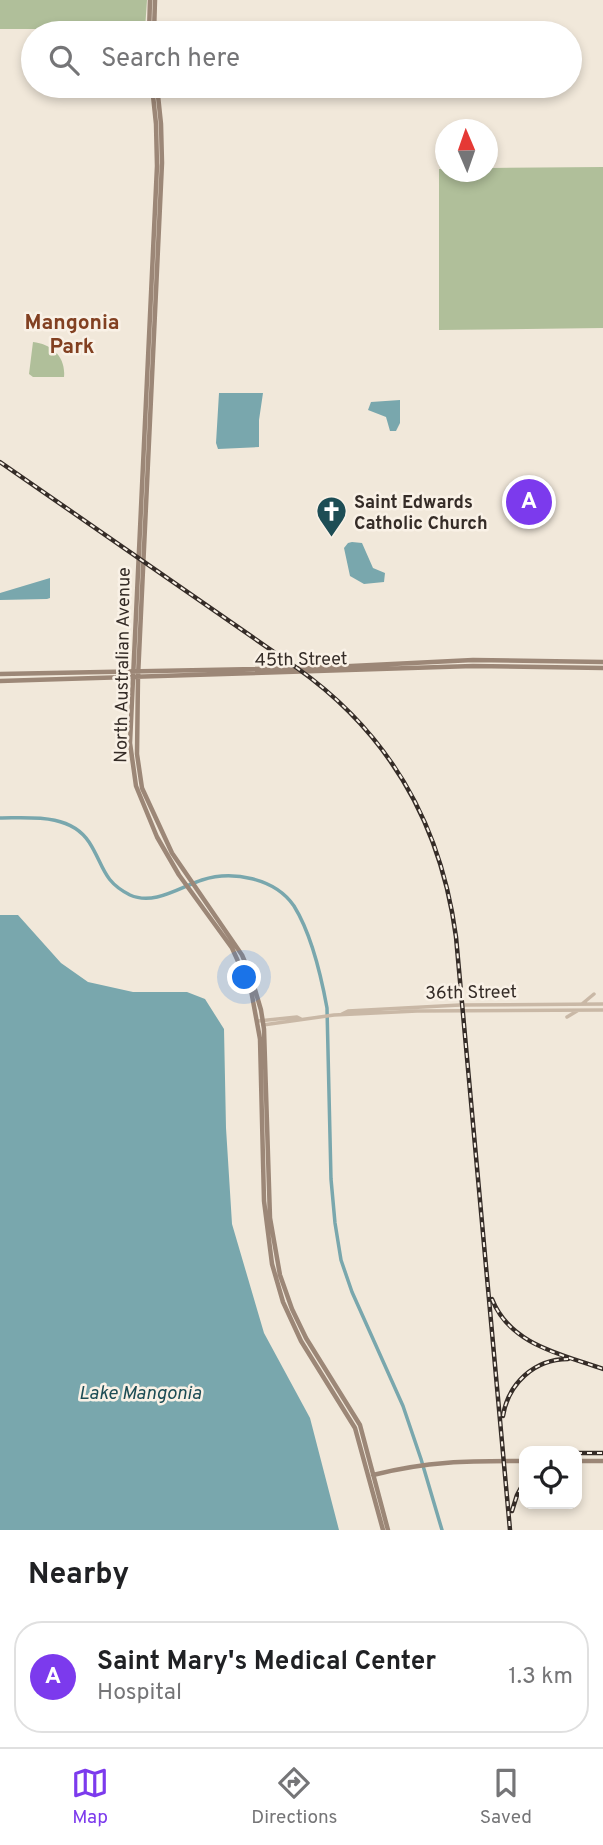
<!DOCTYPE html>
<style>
body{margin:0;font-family:Overpass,sans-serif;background:#f2f2f2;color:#202124}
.controls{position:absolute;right:21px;bottom:21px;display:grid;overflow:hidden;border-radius:14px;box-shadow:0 4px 10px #0003}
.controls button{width:63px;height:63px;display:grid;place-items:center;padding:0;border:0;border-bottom:2px solid #e0e0e0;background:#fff;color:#202124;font:35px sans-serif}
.compass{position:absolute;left:435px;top:119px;width:63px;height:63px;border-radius:50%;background:#fff;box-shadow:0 4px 10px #0003;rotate:358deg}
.you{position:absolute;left:245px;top:978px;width:24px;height:24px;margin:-18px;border:5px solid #fff;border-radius:50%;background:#1a73e8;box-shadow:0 0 0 10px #1a73e833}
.badge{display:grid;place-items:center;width:46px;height:46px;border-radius:50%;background:#7c3aed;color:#fff;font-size:23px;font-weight:700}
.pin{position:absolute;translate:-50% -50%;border:4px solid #fff;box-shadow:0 2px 7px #0006}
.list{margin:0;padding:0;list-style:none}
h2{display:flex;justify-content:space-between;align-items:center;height:91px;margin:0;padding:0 28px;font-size:30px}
h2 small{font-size:23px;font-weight:400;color:#757577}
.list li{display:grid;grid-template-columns:46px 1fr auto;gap:21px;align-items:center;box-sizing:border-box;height:112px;margin:0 14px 14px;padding:0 14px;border:2px solid #e0e0e0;border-radius:28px}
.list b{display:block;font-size:26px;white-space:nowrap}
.list p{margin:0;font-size:23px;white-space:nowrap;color:#757577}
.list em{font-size:23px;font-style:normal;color:#757577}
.icon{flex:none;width:38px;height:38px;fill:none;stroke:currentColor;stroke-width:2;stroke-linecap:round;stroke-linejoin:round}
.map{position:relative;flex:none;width:603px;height:1530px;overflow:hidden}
.search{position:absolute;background:#fff;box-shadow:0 4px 10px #0003;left:21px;right:21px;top:21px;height:77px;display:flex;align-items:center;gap:18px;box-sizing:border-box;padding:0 24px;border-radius:38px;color:#757577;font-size:26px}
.sheet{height:217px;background:#fff}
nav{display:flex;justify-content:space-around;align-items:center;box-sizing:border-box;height:98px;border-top:2px solid #e0e0e0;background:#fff;font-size:19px;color:#757577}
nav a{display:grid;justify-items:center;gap:4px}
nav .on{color:#7c3aed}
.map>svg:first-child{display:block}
</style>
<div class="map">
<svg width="603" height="1530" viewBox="0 0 603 1530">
<rect width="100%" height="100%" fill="#f1e8da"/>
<!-- green -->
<path fill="#b0bf9a" d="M 0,0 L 147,0 L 145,29 L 0,29 Z
M 603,167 L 603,328 L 439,330 L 439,169 L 445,169 L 446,172 L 488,172 L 488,168 Z
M 33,342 C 52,344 66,357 64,377 L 33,377 L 29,374 Z"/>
<!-- water -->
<path fill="#79a7ad" d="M 219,393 L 263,393 L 259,420 L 259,447 L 218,449 L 216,443 Z
M 400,400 L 400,423 L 396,431 L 390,431 L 386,417 L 368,410 L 371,402 Z
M 352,542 L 362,543 L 373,568 L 385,573 L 384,582 L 364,584 L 350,576 L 344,548 L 348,543 Z
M 50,578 L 50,598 L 47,599 L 0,600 L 0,593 Z
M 0,915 L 18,915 L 61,963 L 88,982 L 133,992 L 187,992 L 205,999 L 224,1029 L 226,1128 L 232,1224 L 264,1333 L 310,1418 L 339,1530 L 0,1530 Z"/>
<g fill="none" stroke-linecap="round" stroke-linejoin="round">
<!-- canal -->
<path stroke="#79a7ad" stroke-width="3.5" d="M 0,818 C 30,818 70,813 89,842 C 104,865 102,881 130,895 C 154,906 180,887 202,880 C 232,870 275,878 294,906 C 312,935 321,975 327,1008 L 331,1179 L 335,1223 L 341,1260 L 352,1292 L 403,1406 L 421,1459 L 442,1530"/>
<!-- tertiary -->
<path stroke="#c9b8a6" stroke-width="3.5" d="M 582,1004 L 594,994
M 342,1014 L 348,1011 L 460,1005 L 603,1004
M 567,1017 L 577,1011
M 258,1021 L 297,1017 L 301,1019
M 263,1025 L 334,1015 L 417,1011 L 603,1010"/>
<!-- secondary -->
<path stroke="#9c8777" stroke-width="4.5" d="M 149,33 L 150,0
M 154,33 L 155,0
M 152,86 L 156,124 L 157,166 L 130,743 L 136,786 L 157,837 L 179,875 L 232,948 L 251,990 L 260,1039 L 264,1201 L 272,1264 L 283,1302 L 301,1341 L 355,1428 L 383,1530
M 157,86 L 161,124 L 162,163 L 138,677 L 137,754 L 142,788 L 172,853 L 242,955 L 251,976 L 261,1010 L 264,1029 L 270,1218 L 280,1275 L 292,1309 L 306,1338 L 360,1425 L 388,1530
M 0,674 L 311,668 L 473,660 L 603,662
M 0,681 L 473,666 L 603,668
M 577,1461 L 603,1461
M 373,1475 C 428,1461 468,1461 524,1461"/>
<defs>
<path id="rail" d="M 0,462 L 297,668 C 390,734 441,824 456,937 L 510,1530
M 492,1299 C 510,1345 561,1354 603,1369
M 503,1416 C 508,1384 534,1359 568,1359
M 577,1453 L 603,1453
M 512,1511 L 517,1495 L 524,1482"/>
</defs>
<!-- rail casing -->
<use href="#rail" stroke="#352c27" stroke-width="4.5"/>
<!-- rail -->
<use href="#rail" stroke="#f9f1e6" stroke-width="2" stroke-dasharray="5" stroke-linecap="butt"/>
</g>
<!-- icons -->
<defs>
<symbol id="church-pin" viewBox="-11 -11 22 30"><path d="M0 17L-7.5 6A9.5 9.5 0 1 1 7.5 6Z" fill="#1d4d55" stroke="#f9f1e6"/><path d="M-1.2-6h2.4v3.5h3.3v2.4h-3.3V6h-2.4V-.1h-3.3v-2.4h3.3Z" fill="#fff"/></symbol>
</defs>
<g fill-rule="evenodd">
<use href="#church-pin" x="314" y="494" width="35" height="47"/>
</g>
<g text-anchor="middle" stroke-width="5" stroke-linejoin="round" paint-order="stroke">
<!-- poi labels -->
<g font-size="18" font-weight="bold" fill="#352c27" stroke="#f9f1e6" text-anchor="start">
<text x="354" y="508">Saint Edwards<tspan x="354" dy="21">Catholic Church</tspan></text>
</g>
<!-- street labels -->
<g font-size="18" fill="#352c27" stroke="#f9f1e6">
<text transform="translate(301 659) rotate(-1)" y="6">45th Street</text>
<text transform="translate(122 665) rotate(-89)" y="6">North Australian Avenue</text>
<text transform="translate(471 992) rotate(-1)" y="6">36th Street</text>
</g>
<!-- water labels -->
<g font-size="19" font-style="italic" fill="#1d4d55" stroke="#f9f1e6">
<text x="140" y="1399">Lake Mangonia</text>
</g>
<!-- quarter labels -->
<g font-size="21" font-weight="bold" fill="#824021" stroke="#f9f1e6">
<text x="72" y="329">Mangonia<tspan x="72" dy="24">Park</tspan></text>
</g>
</g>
</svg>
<div class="controls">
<button><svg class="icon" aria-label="locate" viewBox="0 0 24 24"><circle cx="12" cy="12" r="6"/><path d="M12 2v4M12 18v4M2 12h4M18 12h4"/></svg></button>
</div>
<svg class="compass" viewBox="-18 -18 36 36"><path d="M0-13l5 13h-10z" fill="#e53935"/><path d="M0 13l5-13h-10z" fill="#757577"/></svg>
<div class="you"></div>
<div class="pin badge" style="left:529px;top:502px">A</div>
<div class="search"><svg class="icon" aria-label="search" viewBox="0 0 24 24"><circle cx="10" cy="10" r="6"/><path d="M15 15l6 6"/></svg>Search here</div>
</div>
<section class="sheet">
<h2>Nearby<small></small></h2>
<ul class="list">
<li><span class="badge">A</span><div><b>Saint Mary's Medical Center</b><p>Hospital</p></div><em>1.3 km</em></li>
</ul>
</section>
<nav>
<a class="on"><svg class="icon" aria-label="map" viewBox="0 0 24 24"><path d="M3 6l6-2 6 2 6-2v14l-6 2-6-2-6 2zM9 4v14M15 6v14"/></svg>Map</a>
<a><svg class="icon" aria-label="directions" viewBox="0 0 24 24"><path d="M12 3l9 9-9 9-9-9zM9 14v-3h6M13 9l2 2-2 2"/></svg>Directions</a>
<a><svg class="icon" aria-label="saved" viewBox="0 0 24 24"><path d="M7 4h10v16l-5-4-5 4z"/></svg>Saved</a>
</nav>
